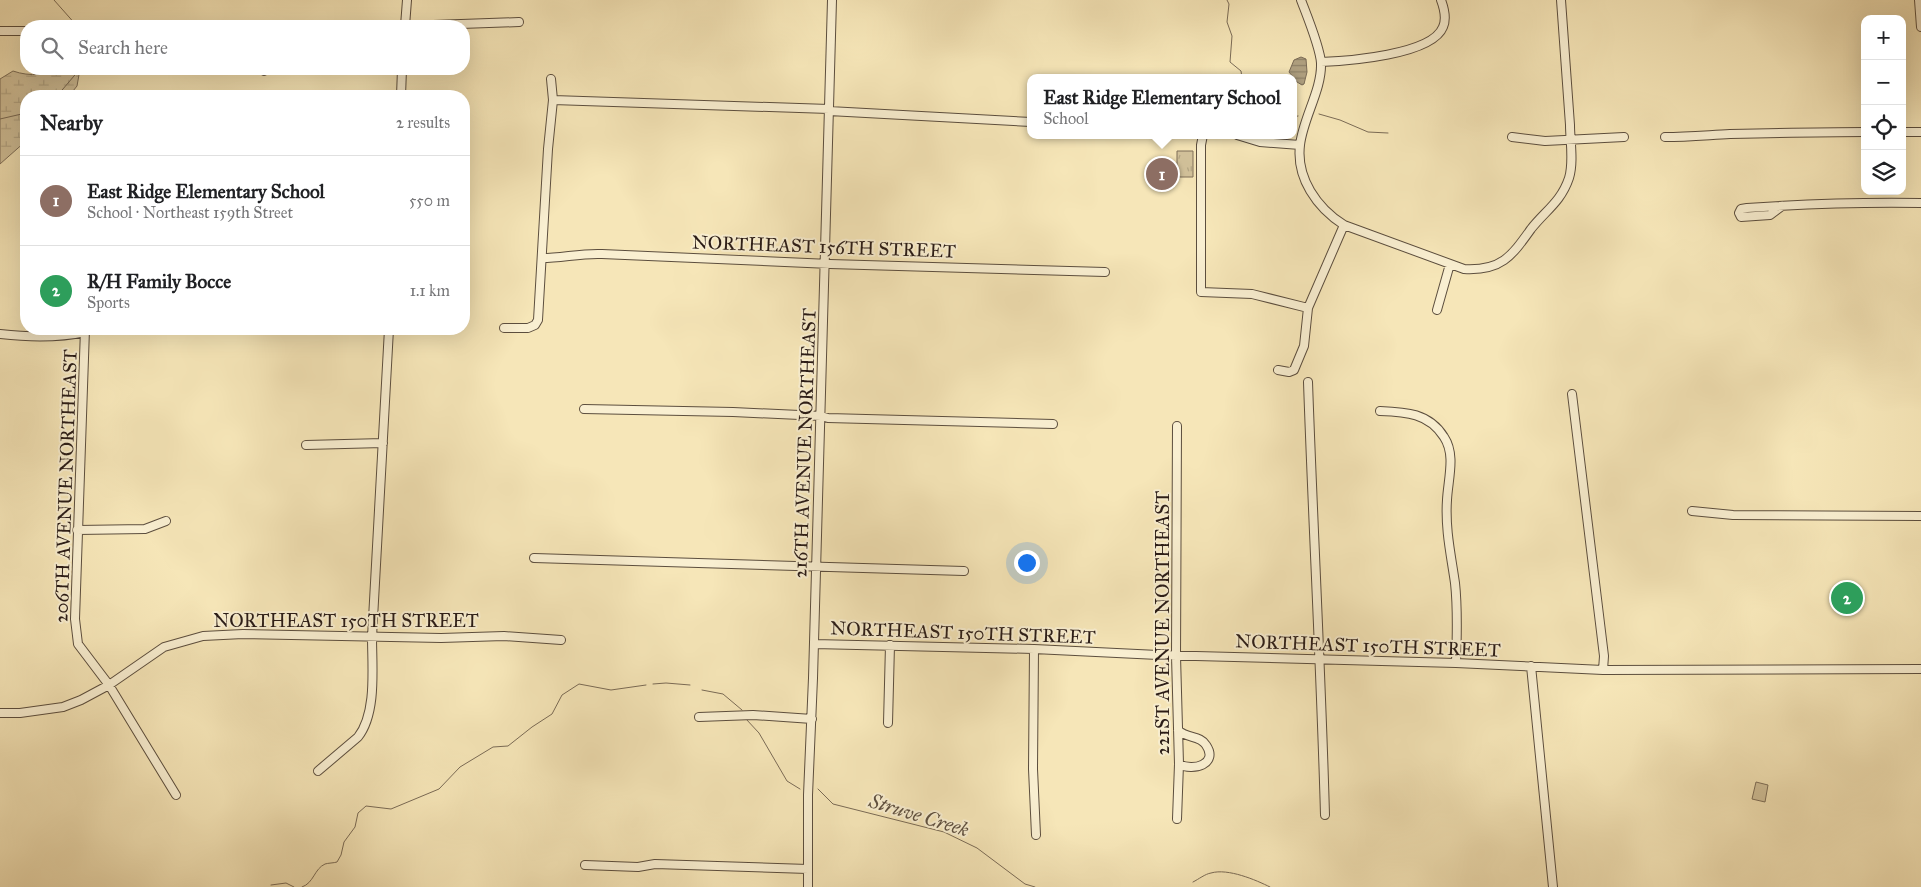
<!DOCTYPE html>
<meta charset="utf-8">
<style>
body{margin:0;font-family:"IM FELL Great Primer",serif;background:#f6f6f6;color:#202124}
.controls{position:absolute;right:15px;top:15px;display:grid;overflow:hidden;border-radius:10px;box-shadow:0 5px 20px #0002}
.controls button{width:45px;height:45px;display:grid;place-items:center;padding:0;border:0;border-bottom:1px solid #e0e0e0;background:#fff;color:#202124;font:25px sans-serif}
.you{position:absolute;left:1026px;top:562px;width:18px;height:18px;margin:-12px;border:4px solid #fff;border-radius:50%;background:#1a73e8;box-shadow:0 0 0 8px #1a73e833}
.badge{display:grid;place-items:center;width:32px;height:32px;border-radius:50%;background:#0f766e;color:#fff;font-size:16px;font-weight:700}
.pin{position:absolute;translate:-50% -50%;border:2px solid #fff;box-shadow:0 1px 5px #0006}
.popup{position:absolute;left:1027px;top:74px;width:270px;height:65px;box-sizing:border-box;display:grid;place-content:center;border-radius:10px;background:#fff;filter:drop-shadow(0 1px 4px #0005);font-size:16px;white-space:nowrap;color:#757577}
.popup b{font-size:19px;color:#202124}
.popup::after{content:'';position:absolute;left:50%;top:100%;margin-left:-10px;border:10px solid transparent;border-top-color:#fff}
.list{margin:0;padding:0;list-style:none}
h2{display:flex;justify-content:space-between;align-items:center;height:65px;margin:0;padding:0 20px;font-size:21px}
h2 small{font-size:16px;font-weight:400;color:#757577}
.list li{display:grid;grid-template-columns:32px 1fr auto;gap:15px;align-items:center;box-sizing:border-box;height:90px;padding:0 20px;border-top:1px solid #e0e0e0}
.list b{display:block;font-size:19px;white-space:nowrap}
.list p{margin:0;font-size:16px;white-space:nowrap;color:#757577}
.list em{font-size:16px;font-style:normal;color:#757577}
.icon{flex:none;width:28px;height:28px;fill:none;stroke:currentColor;stroke-width:2;stroke-linecap:round;stroke-linejoin:round}
.map{position:relative;flex:none;width:1921px;height:887px;overflow:hidden}
.search{position:absolute;background:#fff;box-shadow:0 5px 20px #0002;left:20px;top:20px;width:450px;height:55px;display:flex;align-items:center;gap:12px;box-sizing:border-box;padding:0 18px;border-radius:20px;color:#757577;font-size:19px}
.panel{position:absolute;background:#fff;box-shadow:0 5px 20px #0002;left:20px;top:90px;width:450px;height:245px;border-radius:20px}
.map>svg:first-child{display:block}
</style>
<div class="map">
<svg width="1921" height="887" viewBox="0 0 1921 887">
<defs>
<pattern id="grass-tufts" width="24" height="20" patternUnits="userSpaceOnUse" patternTransform="scale(1.25)"><rect width="24" height="20" fill="#d3c39c"/><path d="M3 7l-1-3M5 7V3M7 7l1-3M15 17l-1-3M17 17v-4M19 17l1-3" fill="none" stroke="#b5a786"/></pattern>
<pattern id="wetland-marsh" width="20" height="14" patternUnits="userSpaceOnUse" patternTransform="scale(1.25)"><rect width="20" height="14" fill="#d3c39c"/><path d="M1 5h8M5 5V1M11 12h8M15 12V8" fill="none" stroke="#b5a786"/></pattern>
<pattern id="water-rules" width="6" height="5" patternUnits="userSpaceOnUse" patternTransform="scale(1.25)"><rect width="6" height="5" fill="#b0a181"/><path d="M0 2.5h6" fill="none" stroke="#8f8269"/></pattern>
</defs>
<rect width="100%" height="100%" fill="#f6e6b8"/>
<filter id="stains"><feTurbulence type="fractalNoise" baseFrequency=".004" numOctaves="4"/><feColorMatrix values="0 0 0 0 .2 0 0 0 0 .09 0 0 0 0 .02 0 0 0 .5 -.17"/></filter>
<radialGradient id="worn" r=".72"><stop offset=".6" stop-color="#630" stop-opacity="0"/><stop offset="1" stop-color="#630" stop-opacity=".3"/></radialGradient>
<!-- grass -->
<path fill="url(#grass-tufts)" stroke="#7e6f59" d="M 1177,151 L 1193,151 L 1193,177 L 1177,177 Z"/>
<!-- wetland -->
<path fill="url(#wetland-marsh)" stroke="#7e6f59" d="M 65,69 L 80,69 L 77,86 L 69,96 L 26,96 L 26,141 L 0,164 L 0,79 L 13,71 C 30,77 48,75 65,69 Z"/>
<!-- garden -->
<path fill="#d3c39c" stroke="#7e6f59" d="M 1756,782 L 1768,785 L 1765,802 L 1752,799 Z"/>
<!-- water -->
<path fill="url(#water-rules)" stroke="#7a6b56" d="M 1301,57 L 1306,59 L 1307,72 L 1304,84 L 1302,85 L 1297,82 L 1289,72 L 1294,60 Z"/>
<g fill="none" stroke-linecap="round" stroke-linejoin="round">
<!-- stream -->
<path stroke="#7a6b56" stroke-width="1" d="M 54,0 L 77,26
M 1227,0 L 1229,4 L 1227,22 L 1232,36 L 1230,62 L 1241,71 L 1242,78
M 57,96 L 80,69
M 1319,114 L 1340,120 L 1368,132 L 1388,133
M 1293,117 L 1298,116
M 0,119 L 26,113
M 653,684 L 666,683 L 690,685
M 702,690 L 723,694 L 742,710
M 746,719 L 759,733 L 787,781 L 800,789
M 818,789 L 833,804 L 944,832 L 977,848 L 1025,884 L 1035,887
M 1193,882 C 1199,879 1205,874 1211,873 C 1228,868 1256,880 1270,887
M 271,885 L 286,883 L 294,887
M 302,887 C 314,883 314,869 325,864 C 328,863 334,863 337,862 L 341,855 L 344,842 L 355,827 L 358,813 L 366,806 L 391,809 L 439,789 L 460,767 L 493,747 L 508,746 L 532,727 L 552,714 L 562,695 L 579,684 L 611,690 L 646,685"/>
<defs>
<path id="minor" d="M 1919,0 L 1921,27
M 260,26 L 405,26 L 519,22
M 405,26 L 407,0
M 0,31 L 26,31
M 1321,62 C 1347,61 1432,55 1443,27 C 1447,18 1444,8 1441,0
M 264,71 L 264,69
M 401,96 L 402,69
M 553,100 L 829,109
M 829,111 L 1031,122
M 1902,132 L 1921,132
M 1203,135 L 1201,145 L 1201,292 L 1252,294 L 1308,308
M 1237,135 L 1260,142 L 1300,145
M 1512,137 L 1545,141 L 1624,137
M 1665,137 C 1687,137 1709,135 1730,134 C 1775,133 1820,132 1865,132
M 1782,206 L 1770,215 L 1741,217 L 1739,213 L 1741,209 L 1747,208 C 1805,204 1863,202 1921,203
M 1344,225 L 1464,269 C 1501,271 1511,257 1531,229 C 1545,211 1561,202 1569,178 C 1574,162 1570,141 1570,125 C 1567,83 1564,42 1561,0
M 542,258 C 562,258 581,253 602,254 L 830,264 L 1105,272
M 1437,310 L 1450,264
M 504,328 L 528,328 L 535,325 L 538,320 L 548,149 L 553,100 L 551,79
M 85,329 L 75,619 L 78,644 L 109,685 L 176,795
M 0,334 C 27,337 58,338 85,332
M 1278,370 L 1289,372 L 1294,370 L 1304,346 L 1308,308 L 1344,225 C 1317,208 1296,178 1300,145 C 1303,118 1322,90 1321,63 C 1320,47 1307,16 1301,0
M 1308,382 C 1313,526 1321,670 1325,815
M 1572,394 L 1604,656 L 1603,670
M 584,409 L 733,412 L 821,416 L 828,418 L 1053,424
M 1380,411 C 1406,412 1429,413 1444,437 C 1456,455 1448,479 1447,500 C 1445,529 1451,555 1455,583 C 1458,610 1457,637 1456,663
M 306,445 L 383,443
M 1692,511 L 1733,515 L 1921,516
M 77,530 L 145,529 L 166,521
M 534,558 L 964,571
M 814,644 L 1034,649 L 1158,655 L 1456,663 L 1603,670 L 1921,669
M 1034,649 L 1033,769 L 1036,835
M 1531,666 L 1553,887
M 0,713 L 20,713 L 63,707 L 81,700 L 109,685 L 164,647 L 203,636 L 243,634 L 441,638 L 504,636 L 561,640
M 699,717 L 753,715 L 812,719
M 888,723 L 890,645
M 1178,730 C 1187,739 1200,735 1206,745 C 1219,764 1193,772 1179,764
M 318,771 L 358,737 C 377,713 372,667 372,637 L 389,329
M 1177,819 L 1179,764 L 1176,656 L 1177,426
M 585,865 L 638,867 L 655,864 L 808,869
M 808,887 L 808,795 L 813,678 L 832,0"/>
</defs>
<!-- minor casing -->
<use href="#minor" stroke="#5c4e3e" stroke-width="10"/>
<!-- minor -->
<use href="#minor" stroke="#f9efd1" stroke-width="8"/>
</g>
<g text-anchor="middle" stroke-width="4" stroke-linejoin="round" paint-order="stroke">
<!-- street labels -->
<g font-size="19" fill="#291b16" stroke="#f9efd1">
<text transform="translate(824 246) rotate(2)" y="7">NORTHEAST 156TH STREET</text>
<text transform="translate(804 443) rotate(-88)" y="7">216TH AVENUE NORTHEAST</text>
<text transform="translate(65 486) rotate(-88)" y="7">206TH AVENUE NORTHEAST</text>
<text x="346" y="627">NORTHEAST 150TH STREET</text>
<text transform="translate(1162 623) rotate(-90)" y="7">221ST AVENUE NORTHEAST</text>
<text transform="translate(963 632) rotate(2)" y="7">NORTHEAST 150TH STREET</text>
<text transform="translate(1368 645) rotate(2)" y="7">NORTHEAST 150TH STREET</text>
</g>
<!-- water labels -->
<g font-size="20" font-style="italic" fill="#5f5141" stroke="#f9efd1">
<text transform="translate(919 815) rotate(17)" y="7">Struve Creek</text>
</g>
</g>
<rect width="100%" height="100%" filter="url(#stains)"/>
<rect width="100%" height="100%" fill="url(#worn)"/>
</svg>
<div class="controls">
<button>+</button>
<button>−</button>
<button><svg class="icon" aria-label="locate" viewBox="0 0 24 24"><circle cx="12" cy="12" r="6"/><path d="M12 2v4M12 18v4M2 12h4M18 12h4"/></svg></button>
<button><svg class="icon" aria-label="layers" viewBox="0 0 24 24"><path d="M12 4l9 5-9 5-9-5zM3 14l9 5 9-5"/></svg></button>
</div>
<div class="you"></div>
<div class="pin badge" style="left:1162px;top:174px;background:#8d6e63">1</div>
<div class="popup"><b>East Ridge Elementary School</b>School</div>
<div class="pin badge" style="left:1847px;top:598px;background:#2e9e5b">2</div>
<div class="search"><svg class="icon" aria-label="search" viewBox="0 0 24 24"><circle cx="10" cy="10" r="6"/><path d="M15 15l6 6"/></svg>Search here</div>
<section class="panel">
<h2>Nearby<small>2 results</small></h2>
<ul class="list">
<li><span class="badge" style="background:#8d6e63">1</span><div><b>East Ridge Elementary School</b><p>School · Northeast 159th Street</p></div><em>550 m</em></li>
<li><span class="badge" style="background:#2e9e5b">2</span><div><b>R/H Family Bocce</b><p>Sports</p></div><em>1.1 km</em></li>
</ul>
</section>
</div>
